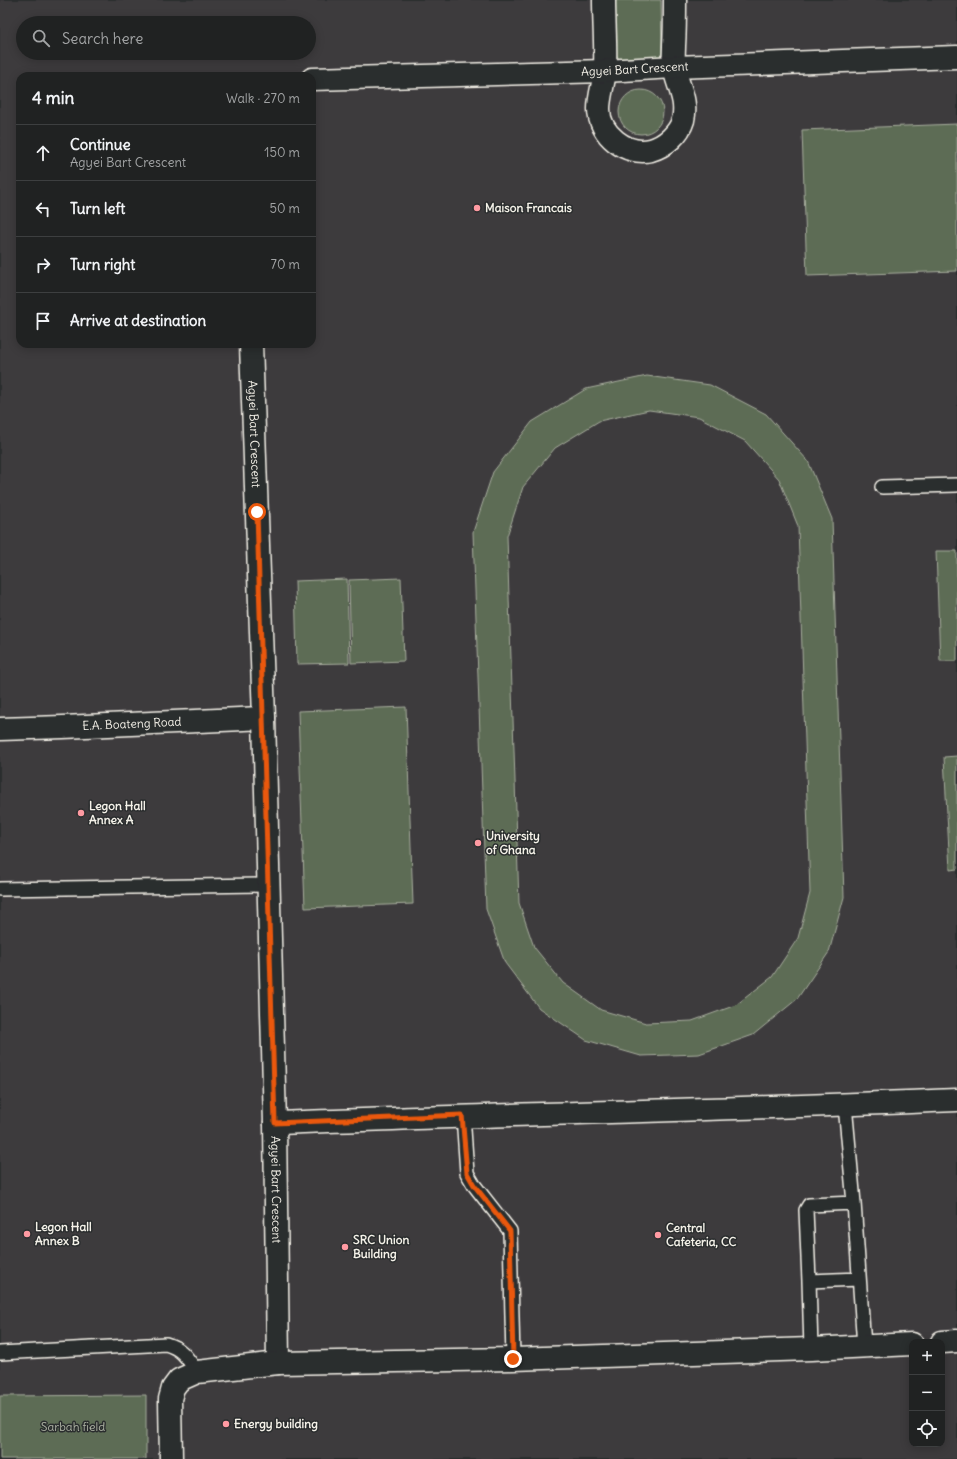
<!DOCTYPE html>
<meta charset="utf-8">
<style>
body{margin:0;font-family:Delius,sans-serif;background:#2d2f2f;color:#f1f3f6}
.controls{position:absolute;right:12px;bottom:12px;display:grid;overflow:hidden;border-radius:8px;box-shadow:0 2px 10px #0003}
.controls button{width:36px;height:36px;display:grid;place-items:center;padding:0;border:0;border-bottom:1px solid #3d3f40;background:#202222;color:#f1f3f6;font:20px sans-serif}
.stop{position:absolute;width:12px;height:12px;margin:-9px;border:3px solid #ea580c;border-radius:50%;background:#fff}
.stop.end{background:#ea580c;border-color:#fff;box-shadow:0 1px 4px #0008}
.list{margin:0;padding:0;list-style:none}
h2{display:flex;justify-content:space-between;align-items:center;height:52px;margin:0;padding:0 16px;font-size:17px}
h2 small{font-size:13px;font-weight:400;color:#a2a4a5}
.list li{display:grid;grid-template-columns:26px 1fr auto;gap:12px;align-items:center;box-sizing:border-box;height:56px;padding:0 16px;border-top:1px solid #3d3f40}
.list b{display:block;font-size:15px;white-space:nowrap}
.list p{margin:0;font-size:13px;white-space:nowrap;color:#a2a4a5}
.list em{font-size:13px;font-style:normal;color:#a2a4a5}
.icon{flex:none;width:22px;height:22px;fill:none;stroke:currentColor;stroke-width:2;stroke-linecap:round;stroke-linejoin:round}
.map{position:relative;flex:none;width:957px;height:1459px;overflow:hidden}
.search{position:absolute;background:#202222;box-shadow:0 2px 10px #0003;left:16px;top:16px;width:300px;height:44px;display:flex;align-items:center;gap:10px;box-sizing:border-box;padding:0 14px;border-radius:22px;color:#a2a4a5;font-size:15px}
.panel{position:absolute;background:#202222;box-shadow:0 2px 10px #0003;left:16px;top:72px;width:300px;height:276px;border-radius:12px}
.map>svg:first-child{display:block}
</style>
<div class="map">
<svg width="957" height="1459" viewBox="0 0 957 1459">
<rect width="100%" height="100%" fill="#2a2d2e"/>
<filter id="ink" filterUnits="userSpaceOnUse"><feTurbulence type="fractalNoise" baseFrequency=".025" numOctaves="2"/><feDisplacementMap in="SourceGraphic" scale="8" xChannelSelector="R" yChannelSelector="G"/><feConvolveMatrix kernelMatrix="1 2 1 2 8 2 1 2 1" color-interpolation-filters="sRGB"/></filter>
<g filter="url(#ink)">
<!-- built -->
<path fill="#3d3a3e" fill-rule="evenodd" d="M 0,0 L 957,0 L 957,1459 L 0,1459 ZM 23,23 L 309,23 L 309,53 L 23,53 ZM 20,76 L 312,76 L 312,344 L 20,344 ZM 912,1342 L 942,1342 L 942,1444 L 912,1444 Z"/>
<!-- green -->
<path fill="#5d6c55" stroke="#a8ae9e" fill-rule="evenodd" d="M 614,0 L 661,0 L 662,53 L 657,60 L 620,61 L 616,54 Z
M619 112a22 22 0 1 1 44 0a22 22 0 1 1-44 0Z
M 957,124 L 957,271 L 807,276 L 802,130 Z
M 647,376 L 710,385 L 766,414 L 808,461 L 832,519 L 844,897 L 829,952 L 797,999 L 753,1035 L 699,1054 L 641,1056 L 586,1040 L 539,1008 L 505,963 L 486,909 L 473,532 L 493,472 L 532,422 L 586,389 ZM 649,410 L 699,417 L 745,441 L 779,479 L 798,526 L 810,893 L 798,938 L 772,977 L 736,1005 L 692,1021 L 646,1023 L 601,1010 L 563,983 L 534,947 L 519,903 L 507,536 L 523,487 L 555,448 L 599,421 Z
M 936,551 L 957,551 L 957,661 L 940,661 Z
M 401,578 L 404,661 L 351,663 L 349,580 Z
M 347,579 L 349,663 L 297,664 L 295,581 Z
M 406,707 L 413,904 L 305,908 L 298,711 Z
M 957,756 L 957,869 L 950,870 L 944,757 Z
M 146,1395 L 146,1459 L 0,1459 L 0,1396 Z"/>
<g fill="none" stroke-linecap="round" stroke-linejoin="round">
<defs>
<path id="lane" d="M 882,487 L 957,485
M 0,889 L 268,885
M 463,1115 L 467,1173 L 474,1185 L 510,1231 L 513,1359
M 854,1203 L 864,1346
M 809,1281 L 859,1279
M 811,1349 L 809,1281 L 806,1210 L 809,1205 L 854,1203 L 845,1105
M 0,1353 L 166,1344 C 183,1349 187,1358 197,1372"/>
<g id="street">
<path d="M 604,0 C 604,23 606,47 605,70 C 604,83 599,96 599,109 C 599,134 626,156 651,150 C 665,146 679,134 683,120 C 688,100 677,85 674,67 C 673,60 674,52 674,46 C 675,30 675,15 675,0"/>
<path id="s1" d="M 312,79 L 605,71 L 674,67 L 957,57"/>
<path id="s2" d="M 251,344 L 264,718 L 275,1123 L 278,1363"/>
<path id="s3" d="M 0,729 L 63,727 L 264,718"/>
<path d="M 275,1123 C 502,1114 730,1110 957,1100"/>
<path d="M 942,1342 L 957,1341"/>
<path d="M 171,1459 L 170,1399 L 173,1388 L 179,1380 L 197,1372 L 278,1363 L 513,1359 L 811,1349 L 912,1344"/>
</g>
</defs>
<!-- lane casing -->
<use href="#lane" stroke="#f4f1e8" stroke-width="16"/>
<!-- street casing -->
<use href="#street" stroke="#f4f1e8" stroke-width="25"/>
<!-- lane -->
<use href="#lane" stroke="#2a2d2e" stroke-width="13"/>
<!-- street -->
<use href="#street" stroke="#2a2d2e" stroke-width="22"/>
</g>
</g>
<g fill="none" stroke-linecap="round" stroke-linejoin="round" filter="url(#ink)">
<!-- route -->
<path stroke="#ea580c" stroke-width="5" d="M 257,512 L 275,1123 L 462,1115 L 467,1173 L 474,1185 L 510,1231 L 513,1359"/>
</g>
<!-- markers -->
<g fill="#ff9aa2" stroke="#2a2d2e" stroke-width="1.5">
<circle cx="477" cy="208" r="4"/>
<circle cx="81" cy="813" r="4"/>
<circle cx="478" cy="843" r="4"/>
<circle cx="27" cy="1234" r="4"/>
<circle cx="658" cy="1235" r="4"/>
<circle cx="345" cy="1247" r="4"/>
<circle cx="226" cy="1424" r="4"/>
</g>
<g text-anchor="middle" stroke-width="3" stroke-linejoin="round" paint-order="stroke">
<!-- street labels -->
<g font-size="12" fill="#f4f1e8" stroke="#2a2d2e">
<text dy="4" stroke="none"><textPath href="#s1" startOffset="323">Agyei Bart Crescent</textPath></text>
<text dy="4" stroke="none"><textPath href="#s2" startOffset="90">Agyei Bart Crescent</textPath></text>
<text dy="4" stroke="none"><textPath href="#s3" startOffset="132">E.A. Boateng Road</textPath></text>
<text dy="4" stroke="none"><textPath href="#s2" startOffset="846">Agyei Bart Crescent</textPath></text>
</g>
<!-- poi labels -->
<g font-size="12" font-weight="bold" fill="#f4f1e8" stroke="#2a2d2e" text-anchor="start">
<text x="485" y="212">Maison Francais</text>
<text x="89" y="810">Legon Hall<tspan x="89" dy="14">Annex A</tspan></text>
<text x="486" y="840">University<tspan x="486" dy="14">of Ghana</tspan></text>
<text x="35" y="1231">Legon Hall<tspan x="35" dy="14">Annex B</tspan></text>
<text x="666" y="1232">Central<tspan x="666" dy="14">Cafeteria, CC</tspan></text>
<text x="353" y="1244">SRC Union<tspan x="353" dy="14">Building</tspan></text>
<text x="234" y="1428">Energy building</text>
</g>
<!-- park labels -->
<g font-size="12" fill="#b0b5a6" stroke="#2a2d2e">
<text x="73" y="1431">Sarbah field</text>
</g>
</g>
</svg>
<div class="controls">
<button>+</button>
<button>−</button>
<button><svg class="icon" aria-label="locate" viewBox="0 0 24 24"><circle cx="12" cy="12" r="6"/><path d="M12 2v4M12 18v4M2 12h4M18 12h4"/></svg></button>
</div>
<div class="stop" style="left:257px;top:512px"></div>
<div class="stop end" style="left:513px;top:1359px"></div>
<div class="search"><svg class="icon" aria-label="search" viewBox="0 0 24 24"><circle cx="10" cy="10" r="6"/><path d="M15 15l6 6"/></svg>Search here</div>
<section class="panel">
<h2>4 min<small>Walk · 270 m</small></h2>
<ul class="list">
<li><svg class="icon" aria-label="ahead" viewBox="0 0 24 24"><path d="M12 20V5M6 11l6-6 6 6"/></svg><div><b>Continue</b><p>Agyei Bart Crescent</p></div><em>150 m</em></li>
<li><svg class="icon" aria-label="left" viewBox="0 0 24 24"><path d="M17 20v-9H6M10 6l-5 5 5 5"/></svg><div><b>Turn left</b></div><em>50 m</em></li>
<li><svg class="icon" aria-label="right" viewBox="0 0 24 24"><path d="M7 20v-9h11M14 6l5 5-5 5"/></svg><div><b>Turn right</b></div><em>70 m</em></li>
<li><svg class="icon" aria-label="arrive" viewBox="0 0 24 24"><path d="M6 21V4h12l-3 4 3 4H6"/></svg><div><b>Arrive at destination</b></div></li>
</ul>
</section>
</div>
